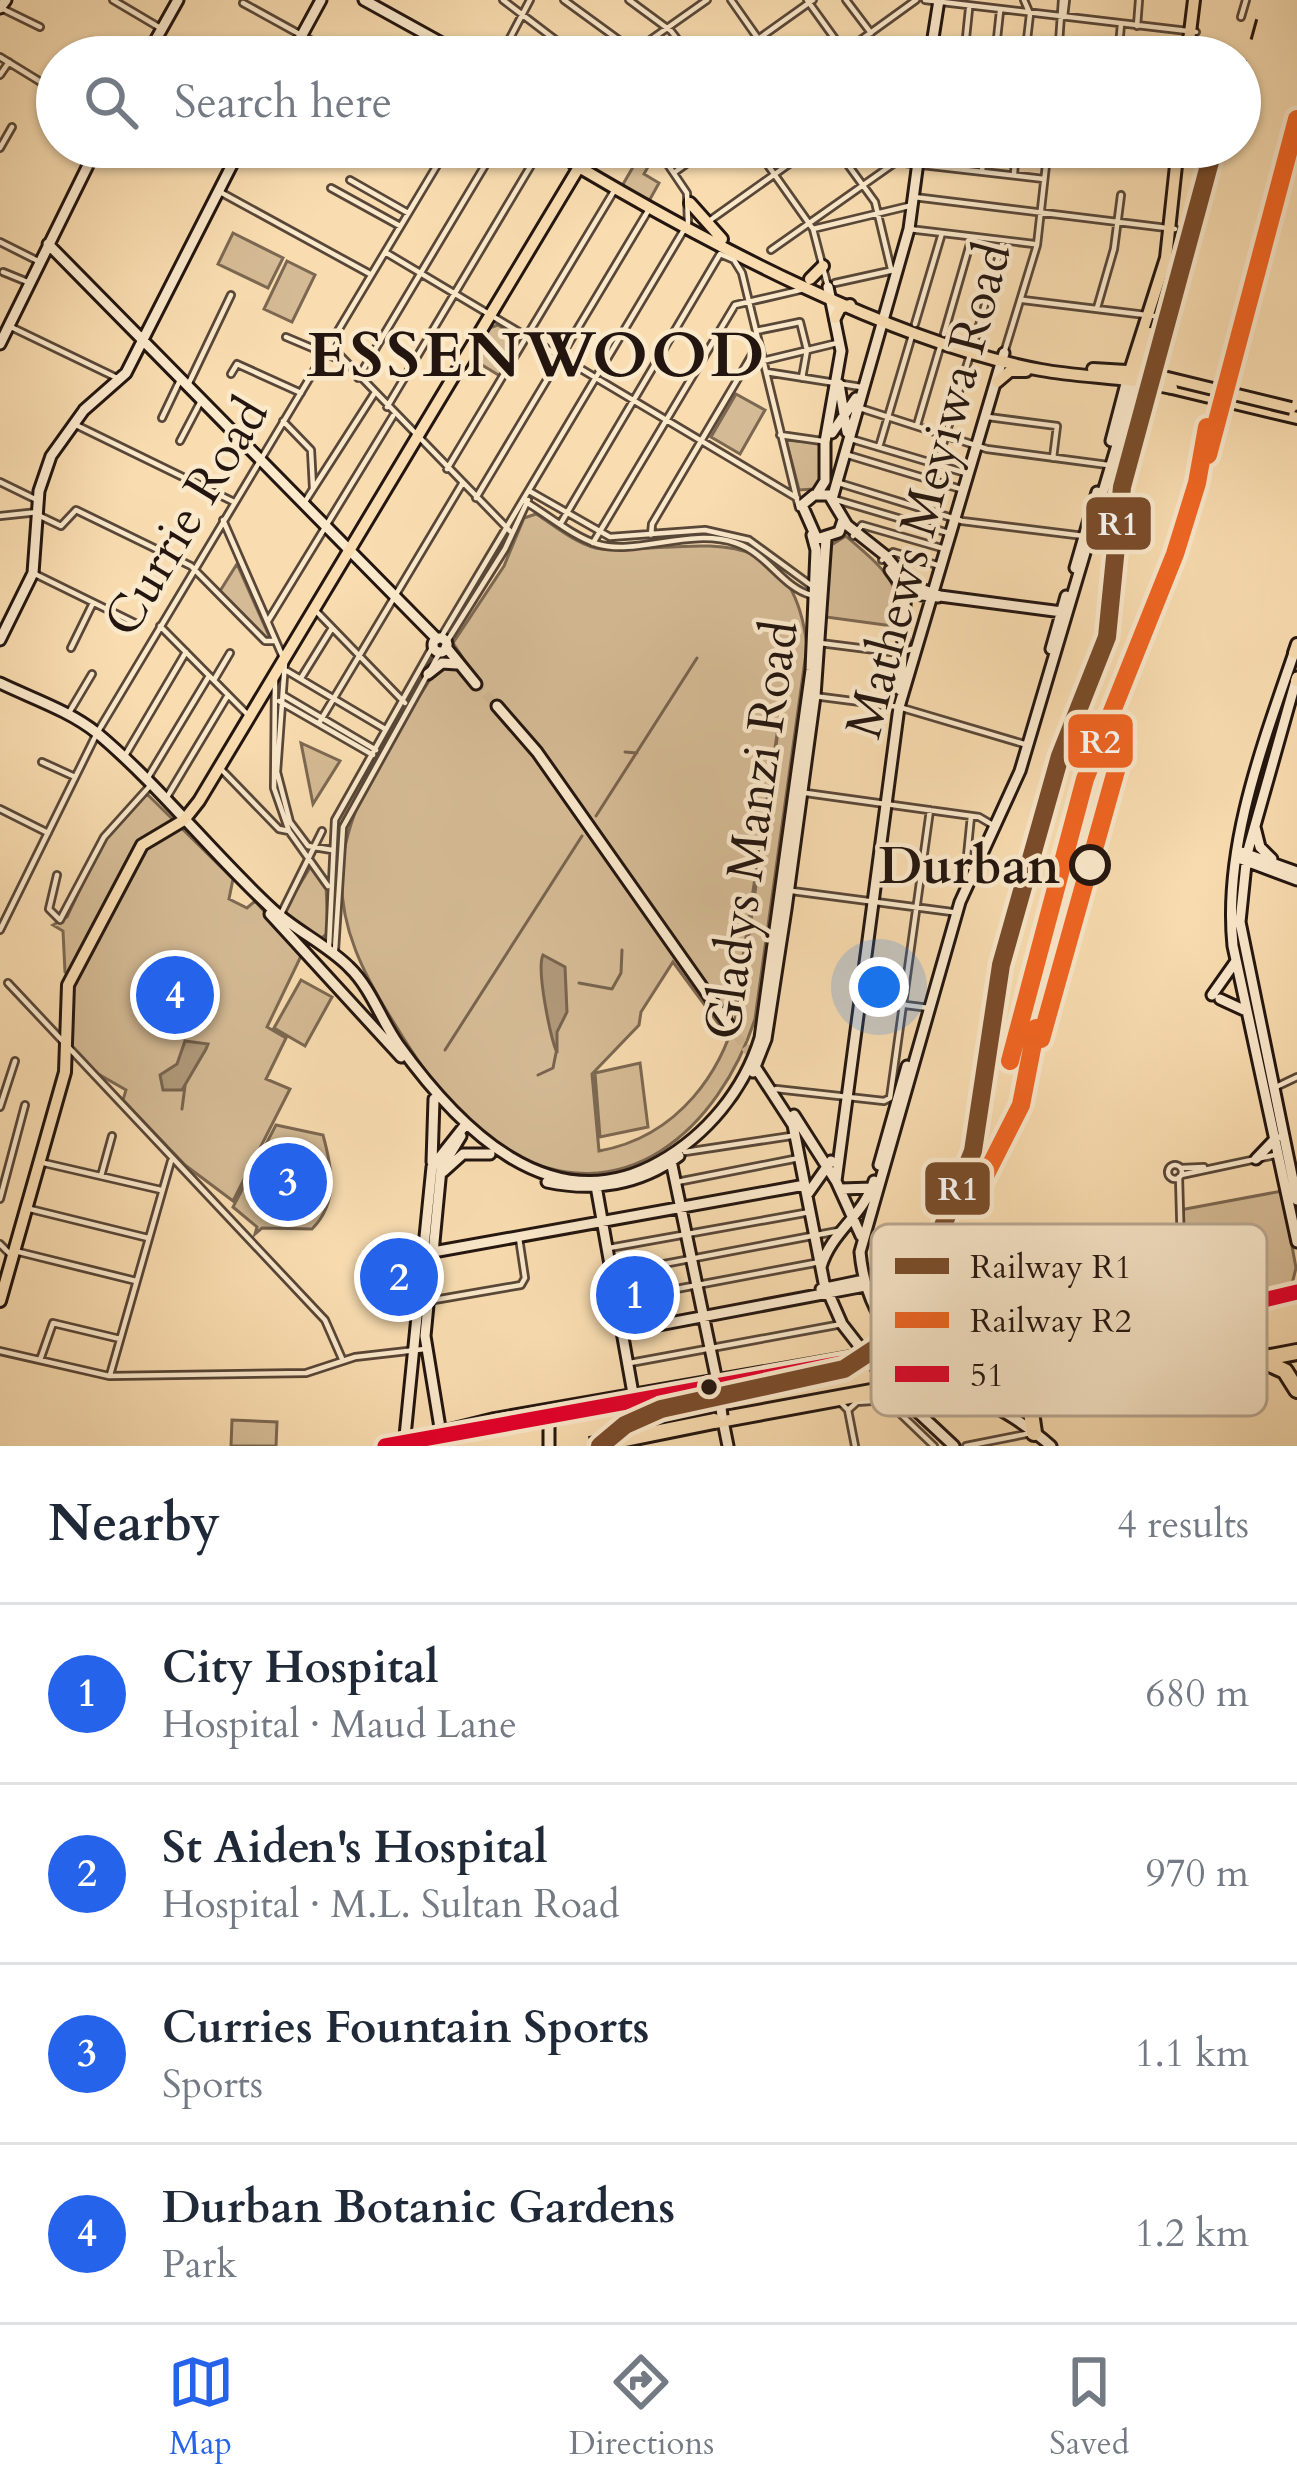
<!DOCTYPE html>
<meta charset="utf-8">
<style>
body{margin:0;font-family:Cardo,serif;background:#f2f2f3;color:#1f2937}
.you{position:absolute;left:879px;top:987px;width:42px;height:42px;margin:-30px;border:9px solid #fff;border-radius:50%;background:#1a73e8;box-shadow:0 0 0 18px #1a73e833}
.badge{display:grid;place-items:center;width:78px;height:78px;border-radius:50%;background:#2563eb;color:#fff;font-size:39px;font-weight:700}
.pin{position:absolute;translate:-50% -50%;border:6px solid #fff;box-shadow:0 3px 12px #0006}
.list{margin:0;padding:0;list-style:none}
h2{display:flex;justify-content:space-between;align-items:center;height:156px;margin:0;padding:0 48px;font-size:51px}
h2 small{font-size:39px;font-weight:400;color:#747a83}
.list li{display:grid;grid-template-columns:78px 1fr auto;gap:36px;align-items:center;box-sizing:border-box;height:180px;padding:0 48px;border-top:3px solid #e0e1e3}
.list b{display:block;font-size:45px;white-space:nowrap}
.list p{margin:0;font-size:39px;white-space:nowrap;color:#747a83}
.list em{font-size:39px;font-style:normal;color:#747a83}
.icon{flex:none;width:66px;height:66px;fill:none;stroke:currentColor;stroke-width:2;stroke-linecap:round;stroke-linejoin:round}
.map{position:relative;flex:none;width:1297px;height:1446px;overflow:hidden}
.search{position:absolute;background:#fff;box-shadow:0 3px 9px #0004;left:36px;right:36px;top:36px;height:132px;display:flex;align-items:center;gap:30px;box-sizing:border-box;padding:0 42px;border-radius:66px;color:#747a83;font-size:45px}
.sheet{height:876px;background:#fff}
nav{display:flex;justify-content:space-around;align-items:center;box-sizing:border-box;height:168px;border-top:3px solid #e0e1e3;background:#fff;font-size:33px;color:#747a83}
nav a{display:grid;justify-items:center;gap:6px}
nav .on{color:#2563eb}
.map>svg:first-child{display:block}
</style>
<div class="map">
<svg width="1297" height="1446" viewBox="0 0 1297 1446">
<rect width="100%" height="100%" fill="#f9ddb1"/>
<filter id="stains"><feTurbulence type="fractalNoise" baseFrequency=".00167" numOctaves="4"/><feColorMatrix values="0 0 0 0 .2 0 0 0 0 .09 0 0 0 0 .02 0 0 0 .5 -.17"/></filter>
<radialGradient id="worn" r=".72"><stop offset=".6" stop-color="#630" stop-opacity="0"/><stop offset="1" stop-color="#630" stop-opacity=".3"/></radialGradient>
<!-- green -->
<path fill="#d5bb95" stroke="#7c6852" stroke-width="3" fill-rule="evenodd" d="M 644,148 L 655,154 L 644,174 L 659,183 L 649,201 L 622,186 Z
M 233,233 L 283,258 L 268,288 L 218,264 Z
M 287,261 L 315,275 L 292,322 L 264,309 Z
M 498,325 L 522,340 L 500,376 L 469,357 L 486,329 Z
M 736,394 L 765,410 L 740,454 L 711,437 Z
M 786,440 L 820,443 L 822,480 L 814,489 L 799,490 Z
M 536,514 C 554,525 581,548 602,549 C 692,553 791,511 807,646 L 755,1019 C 720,1127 623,1219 504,1149 C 459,1123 422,1069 396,1026 C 365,977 337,926 342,865 C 350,794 399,729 436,670 L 454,667 L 472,686 L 479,682 L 453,643 L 504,566 L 524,518 ZM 786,676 L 740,997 C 726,1072 677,1137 599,1151 L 592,1074 L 639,1025 L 641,1012 L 673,962 L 726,1034 L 736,1002 Z
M 846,536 C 878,564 904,582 900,627 L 826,617 L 828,547 Z
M 237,564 L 270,638 L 266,640 L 220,591 Z
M 301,743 L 340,761 L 313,804 Z
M 147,794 L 233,879 L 229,899 L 247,908 L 255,901 L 302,954 L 267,1027 L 286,1038 L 266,1079 L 290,1089 L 233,1201 L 185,1165 L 123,1100 L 126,1090 L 93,1071 L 67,1045 L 64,1009 L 74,979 L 65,972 L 63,931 L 53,925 L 67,917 L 105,836 Z
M 311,866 L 326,885 L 328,933 L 319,940 L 283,912 Z
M 301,980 L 332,997 L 305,1046 L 274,1028 Z
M 640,1063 L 648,1127 L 600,1137 L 595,1073 Z
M 276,1125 L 323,1135 C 332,1168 339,1202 312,1229 L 262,1228 L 255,1234 L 257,1227 L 233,1207 Z
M 1282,1191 L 1296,1268 L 1292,1284 L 1244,1298 L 1192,1295 L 1186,1286 L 1180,1210 Z
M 232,1420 L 277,1422 L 276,1446 L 231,1446 Z"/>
<!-- water -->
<path fill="#b0997a" stroke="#78644f" stroke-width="3" d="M 543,955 L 565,967 L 567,1012 L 557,1032 L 557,1053 C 551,1039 536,970 543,955 Z
M 185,1041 L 208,1044 L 206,1049 L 182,1090 L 163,1090 L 160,1075 L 177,1064 Z"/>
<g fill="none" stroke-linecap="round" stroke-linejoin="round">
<!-- stream -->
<path stroke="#78644f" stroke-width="3" d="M 625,752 L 637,753
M 596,816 L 697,658
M 579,983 L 612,989 L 621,973 L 622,950
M 445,1050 L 582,836
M 538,1075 L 553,1068 L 556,1053
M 182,1109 L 185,1086"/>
<!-- secondary-tunnel -->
<path stroke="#ceb591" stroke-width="9" stroke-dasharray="9 4.5" stroke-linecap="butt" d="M 476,684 L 497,706
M 729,1025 L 749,1052"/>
<defs>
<path id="street" d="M 113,0 L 162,29
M 503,0 L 578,57
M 564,0 L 634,51
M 629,0 L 671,31 L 691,57
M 731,0 L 771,57
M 807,0 L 848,57
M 846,0 L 871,33
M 925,0 L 1196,32
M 1024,0 L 1030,14 L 1025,57
M 243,3 L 341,57
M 1,8 L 40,27
M 1064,17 L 1066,0
M 1241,17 L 1246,0
M 1137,26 L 1139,0
M 0,57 L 57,92
M 500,57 L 530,0
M 550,57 L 559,43
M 626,57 L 707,0
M 733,57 L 813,0
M 837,57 L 916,0
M 964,57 L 969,9
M 995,57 L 1000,11
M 1058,57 L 1062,0
M 1118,57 L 1121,24
M 0,75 L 9,62
M 324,147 L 328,149
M 755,147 L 813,229 L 827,283
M 835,147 L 875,202 L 891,269
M 0,148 L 12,127
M 579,167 L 591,147
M 951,168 L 953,147
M 982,171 L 985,147
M 675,172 L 710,147
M 1014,174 L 1016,147
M 350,180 L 408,213
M 331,188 L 400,226
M 222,193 L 370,274
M 914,197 L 1175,229
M 709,221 L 813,147
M 813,229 L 913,205
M 909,229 L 1034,244
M 0,242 L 38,261
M 771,250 L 896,162 L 1044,179
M 385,252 L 797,498
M 3,272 L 30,283
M 835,283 L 894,270
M 1023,300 L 1154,316
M 1097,308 L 1114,249 L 1121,195
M 915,324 L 942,233
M 9,326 L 117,378
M 756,331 L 800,322 L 807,350 L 802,378
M 944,334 L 972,237
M 286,337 L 338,359
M 974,343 L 1003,241
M 330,345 L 512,533
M 1004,353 L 1037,245 L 1048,147
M 746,365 L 758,344
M 766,372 L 861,387
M 231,374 L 237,364 L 301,393
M 358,378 L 496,147
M 188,385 L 231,295
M 387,407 L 542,147
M 857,407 L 987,449 L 1108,465
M 988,417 L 1057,426 L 1053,458
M 162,418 L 181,378
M 283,421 L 311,450 L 313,488
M 74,424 L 234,502
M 917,425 L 941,344
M 780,435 L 822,441
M 848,438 L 969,474
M 180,441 L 202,399
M 879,447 L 913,332
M 848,455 L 964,490
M 937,464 L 970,355
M 447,469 L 614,191
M 0,482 L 39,501
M 839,483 L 962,521 L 1084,536
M 531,492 L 610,537 L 705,530 L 749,540 L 812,586
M 476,498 L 648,211
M 306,500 L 374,394
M 837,500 L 952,534
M 524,501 C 547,514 572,536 597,544 C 637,556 690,527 736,543 C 767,553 783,588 811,595
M 38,515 L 61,526 L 76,510 L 191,566 L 265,641 L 276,641
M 0,516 L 38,512
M 223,520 L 285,662 L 277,772 L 290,822 L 308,846 L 332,850
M 561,523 L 720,254 L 734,260 L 742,273 L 799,508
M 651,535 L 652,524 L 746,365 L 837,343
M 853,536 L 862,525 L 945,549
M 593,543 L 735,305 L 800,290
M 882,560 L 893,552 L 937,565
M 33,573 L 139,625
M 317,612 L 405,703
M 268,621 L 393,416
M 160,626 L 249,716
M 440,639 L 688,223 L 687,193 L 656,147
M 446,643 L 505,549 L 528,500
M 820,643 L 899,653 L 915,648
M 71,648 L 93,603
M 287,671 L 385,729
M 301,678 L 332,628
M 214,680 L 230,653
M 275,680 L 274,788 L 289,831 L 328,886
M 283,695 L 376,750
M 814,696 L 899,707 L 1024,744
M 279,701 L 373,755
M 70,711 L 92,674
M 319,723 L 462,484
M 126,754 L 186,652
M 42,762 L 75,777
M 219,767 L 279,829 L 289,831
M 147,779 L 209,676
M 806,793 L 979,817 L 991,824
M 167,797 L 228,695
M 0,809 L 48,833
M 57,875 L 49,909 L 60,920 L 104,837 L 149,787
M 965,876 L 971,816
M 792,891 L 952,912
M 280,916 L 322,831
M 0,930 L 97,733 L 448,147
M 329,946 L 335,820 L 433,646
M 335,950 L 343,827 L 440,652
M 8,983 L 325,1320 L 343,1361
M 859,999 L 929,1008
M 1276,1087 L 1297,1077
M 776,1089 L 884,1101 L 890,1098 L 930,810
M 0,1107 L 15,1061
M 685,1152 L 791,1136
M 44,1163 L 161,1190
M1168 1172a7 7 0 1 1 14 0a7 7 0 1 1-14 0Z
M 1181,1168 L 1204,1167
M 1181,1175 L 1275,1155
M 101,1176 L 112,1136
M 1179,1177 L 1182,1284 L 1190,1301
M 677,1182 L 799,1158
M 0,1199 L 25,1105
M 26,1208 L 148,1238
M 0,1244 L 13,1257
M 609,1248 L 810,1212
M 15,1251 L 136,1281
M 611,1274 L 838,1231
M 655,1293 L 820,1262
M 616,1299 L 643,1295
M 1166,1301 L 1182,1284
M 417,1303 L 521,1285 L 525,1278 L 519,1238
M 1218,1308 L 1227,1361
M 1087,1320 L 1099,1385
M 0,1351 L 109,1376 L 306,1373 L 355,1357 L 425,1349
M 1094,1354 L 1221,1331
M 40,1360 L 53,1323 L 120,1339
M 630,1363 L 842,1324
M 110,1375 L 171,1161
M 840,1402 L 848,1410 L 855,1446
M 848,1410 L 857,1402 L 886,1400 L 934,1446
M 966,1446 L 1031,1433"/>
<path id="secondary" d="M 364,0 L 467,57
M 0,8 L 6,0
M 146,57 L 178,0
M 290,57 L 321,0
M 930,57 L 939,0
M 548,147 L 579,167
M 48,244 L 437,639
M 0,344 L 97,147
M 839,384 L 847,432
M 832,433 L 856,398
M 1111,441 L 1127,380
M 818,492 L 825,481 L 825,442 L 841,351 L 828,287
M 832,499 L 909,229 L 920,147
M 843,520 L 839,532 L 817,539 L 802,505 L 814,495 L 829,495 L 847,525 L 886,556 L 910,585 L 940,596 L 1062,612
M 1075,568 L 1097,492
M 890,570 L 907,593 L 938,597
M433 645a7 7 0 1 1 14 0a7 7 0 1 1-14 0Z
M 0,640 L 33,573 L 39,491 L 51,456 L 84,410 L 126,373 L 241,147
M 446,647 L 476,684
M 1051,649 L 1066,596
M 1295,650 C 1263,744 1223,846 1233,946 L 1297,1242
M 428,674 L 442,663 L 457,664
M 1297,677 L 1247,854 L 1240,922 L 1297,1200
M 0,683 C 31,698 70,711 97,733 C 159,785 210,851 270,907 C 294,930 326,944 349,967 C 371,988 381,1020 398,1044 C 457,1126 550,1224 659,1162 C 707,1135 744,1090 760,1038 L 811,670 L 816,550 L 812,535
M 900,690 L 906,589
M 497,706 L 537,752 L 729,1025
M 1255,827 L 1260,847 L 1272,859
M 1241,852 L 1297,872
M 1241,859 L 1297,880
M 270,914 L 401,1057
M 1212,995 L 1236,961
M 1220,999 L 1246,1011
M 754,1065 L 793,1125 L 824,1283 L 842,1324 L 891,1387 L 954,1446
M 753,1072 L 766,1039 L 786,909 L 815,696 L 826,539
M 794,1115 L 836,1181 L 861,1236
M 670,1156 L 718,1386
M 1256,1159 L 1276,1138
M 432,1162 L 434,1099
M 879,1165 L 907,1066
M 443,1172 L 463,1154 L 490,1154
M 836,1181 L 899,707 L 1004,353
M 547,1182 C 594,1192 640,1185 679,1156
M 596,1186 L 634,1399
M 841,1189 L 872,1188
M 807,1195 L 831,1161
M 422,1254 L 805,1185
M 821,1267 C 831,1232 864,1215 874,1181
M 821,1289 L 864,1280
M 621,1326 L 645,1322
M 622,1332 L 865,1286
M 722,1416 L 728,1446
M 479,1431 L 549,1416 L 549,1446
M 404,1446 L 432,1167 L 466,1124
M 443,1446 L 425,1336 L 441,1169 L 461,1136
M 1051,1446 C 976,1379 871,1372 860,1252 L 960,902 L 1020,771 L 1136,381"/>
<path id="primary" d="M 1187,57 L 1194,0
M 690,203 L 722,239
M 810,279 L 823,266
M 835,318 L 840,308 L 850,305
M 1093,369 L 1143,372
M 1138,373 L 1150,333
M 1128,377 L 1166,258 L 1178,147
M 997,382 L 1010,371 L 1026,371
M 1172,388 L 1297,418
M 1294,653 L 1297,644
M 1296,681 L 1297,678
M 0,1301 L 65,1072 L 68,985 L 142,845 L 184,820 L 199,801 L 579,167 C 707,243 895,343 1041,370 C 1074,376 1109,377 1142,382"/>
<path id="highway" d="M 1261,1360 L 1285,1371 L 1297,1390
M 495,1421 L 1150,1307 L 1234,1307 L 1297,1292
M 714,1421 L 953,1377 L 1028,1396 L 1062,1396 L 1297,1352
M 1034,1433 L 1031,1412 L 1048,1398"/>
</defs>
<!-- street casing -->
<use href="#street" stroke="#584738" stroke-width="10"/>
<!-- secondary casing -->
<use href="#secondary" stroke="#23150f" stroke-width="15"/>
<!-- primary casing -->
<use href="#primary" stroke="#23150f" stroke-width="16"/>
<!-- highway casing -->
<use href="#highway" stroke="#23150f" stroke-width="20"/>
<!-- street -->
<use href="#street" stroke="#fbe9cc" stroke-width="4.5"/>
<!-- secondary -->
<use href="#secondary" stroke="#fbe9cc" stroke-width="9"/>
<!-- primary -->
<use href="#primary" stroke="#f9ddb1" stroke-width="10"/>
<!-- highway -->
<use href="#highway" stroke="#f9ddb1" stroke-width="14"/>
<!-- rail -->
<path stroke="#23150f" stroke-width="3" stroke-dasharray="21 21" stroke-linecap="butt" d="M 1240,80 L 1262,0
M 1191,533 L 1199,475
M 1106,729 L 1112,714
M 1054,785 L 1109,637 L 1125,497 L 1221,147
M 899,1331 C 982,1210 981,1074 1010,938
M 608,1446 C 681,1387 778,1408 857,1366"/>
<defs>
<path id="secondary-bridge" d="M 719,1392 L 722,1416"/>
<path id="primary-bridge" d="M 1143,372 L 1291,408
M 1142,382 L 1172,388"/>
<path id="highway-bridge" d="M 394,1446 L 495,1421
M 590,1446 L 714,1421"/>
</defs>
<!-- secondary-bridge casing -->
<use href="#secondary-bridge" stroke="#23150f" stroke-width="15" stroke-linecap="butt"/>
<!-- primary-bridge casing -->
<use href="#primary-bridge" stroke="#23150f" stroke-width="16" stroke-linecap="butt"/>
<!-- highway-bridge casing -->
<use href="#highway-bridge" stroke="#23150f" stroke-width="20" stroke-linecap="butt"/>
<!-- secondary-bridge -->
<use href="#secondary-bridge" stroke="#fbe9cc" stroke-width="9"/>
<!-- primary-bridge -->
<use href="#primary-bridge" stroke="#f9ddb1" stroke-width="10"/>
<!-- highway-bridge -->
<use href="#highway-bridge" stroke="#f9ddb1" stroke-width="14"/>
<defs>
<path id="bus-1" d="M 385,1446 L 1150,1307 L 1234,1307 L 1297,1292"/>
</defs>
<!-- bus-1 casing -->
<use href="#bus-1" stroke="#fbe9cc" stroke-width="24"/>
<!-- bus-1 -->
<use href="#bus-1" stroke="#e4002b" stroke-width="15"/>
<defs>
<path id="rail-1" d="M 600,1446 L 625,1425 L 661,1409 L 844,1369 L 885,1342 L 914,1298 L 973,1151 L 1001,965 L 1060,756 L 1107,637 L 1122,487 L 1214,147"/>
<path id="rail-2" d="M 1208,455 L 1297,119
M 1041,1039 L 1124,742
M 1010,1061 L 1085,779 L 1175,554 L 1197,483 L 1207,427
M 978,1190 L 1021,1105 L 1036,1028"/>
</defs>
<!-- rail-1 casing -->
<use href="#rail-1" stroke="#fbe9cc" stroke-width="27"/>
<!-- rail-2 casing -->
<use href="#rail-2" stroke="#fbe9cc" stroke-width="27"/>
<!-- rail-1 -->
<use href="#rail-1" stroke="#7a4b2a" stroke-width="18"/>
<!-- rail-2 -->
<use href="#rail-2" stroke="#f26522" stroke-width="18"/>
</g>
<!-- markers -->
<circle fill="#fbe9cc" stroke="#23150f" stroke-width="6" cx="1090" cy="865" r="18"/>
<circle fill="#23150f" stroke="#fbe9cc" stroke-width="4.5" cx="709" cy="1387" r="10"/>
<g text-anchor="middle" stroke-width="9" stroke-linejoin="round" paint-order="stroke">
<!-- street labels -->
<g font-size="51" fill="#23150f" stroke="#fbe9cc">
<text transform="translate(927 490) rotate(-75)" y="18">Mathews Meyiwa Road</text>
<text transform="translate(185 516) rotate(-59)" y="18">Currie Road</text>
<text transform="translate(750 830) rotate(-82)" y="18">Gladys Manzi Road</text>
</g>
<!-- stop labels -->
<g font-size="51" font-weight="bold" fill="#23150f" stroke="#fbe9cc" text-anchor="end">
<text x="1060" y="883">Durban</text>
</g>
<!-- district labels -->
<g font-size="63" font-weight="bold" letter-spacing="3" fill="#23150f" stroke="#fbe9cc">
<text x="537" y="376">ESSENWOOD</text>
</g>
</g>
<!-- legend -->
<rect x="871" y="1224" width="396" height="192" rx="18" fill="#fbe9cc" stroke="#baa993" stroke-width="3"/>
<rect x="895" y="1258" width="54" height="16" fill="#7a4b2a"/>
<rect x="895" y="1312" width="54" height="16" fill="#f26522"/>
<rect x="895" y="1366" width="54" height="16" fill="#e4002b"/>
<g font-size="33" fill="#23150f">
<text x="970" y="1278">Railway R1</text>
<text x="970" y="1332">Railway R2</text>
<text x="970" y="1386">51</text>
</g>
<g stroke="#fbe9cc" stroke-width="4.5">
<rect x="1084" y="495" width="69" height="57" rx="12" fill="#7a4b2a"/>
<rect x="1066" y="712" width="69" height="58" rx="12" fill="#f26522"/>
<rect x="923" y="1160" width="69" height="57" rx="12" fill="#7a4b2a"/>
</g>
<g font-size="33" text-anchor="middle" font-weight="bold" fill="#fff">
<text x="1118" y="535">R1</text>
<text x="1100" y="753">R2</text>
<text x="958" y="1200">R1</text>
</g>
<rect width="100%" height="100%" filter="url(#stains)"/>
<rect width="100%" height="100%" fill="url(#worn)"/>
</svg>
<div class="you"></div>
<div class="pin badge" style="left:635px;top:1295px">1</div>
<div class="pin badge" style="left:399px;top:1277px">2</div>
<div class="pin badge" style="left:288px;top:1182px">3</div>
<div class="pin badge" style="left:175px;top:995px">4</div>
<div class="search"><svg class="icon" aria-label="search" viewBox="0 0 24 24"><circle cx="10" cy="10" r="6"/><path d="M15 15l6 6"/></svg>Search here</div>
</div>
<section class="sheet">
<h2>Nearby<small>4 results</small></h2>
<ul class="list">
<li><span class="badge">1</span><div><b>City Hospital</b><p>Hospital · Maud Lane</p></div><em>680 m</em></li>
<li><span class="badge">2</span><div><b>St Aiden's Hospital</b><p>Hospital · M.L. Sultan Road</p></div><em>970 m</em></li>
<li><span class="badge">3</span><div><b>Curries Fountain Sports</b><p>Sports</p></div><em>1.1 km</em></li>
<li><span class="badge">4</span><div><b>Durban Botanic Gardens</b><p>Park</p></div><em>1.2 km</em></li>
</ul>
</section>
<nav>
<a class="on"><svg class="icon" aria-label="map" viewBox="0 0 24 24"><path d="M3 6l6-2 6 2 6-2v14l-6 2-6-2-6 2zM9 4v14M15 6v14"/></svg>Map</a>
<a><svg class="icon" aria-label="directions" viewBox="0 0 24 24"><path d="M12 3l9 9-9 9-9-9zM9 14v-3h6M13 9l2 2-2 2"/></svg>Directions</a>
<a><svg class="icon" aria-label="saved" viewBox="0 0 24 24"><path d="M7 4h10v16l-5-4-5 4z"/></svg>Saved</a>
</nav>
